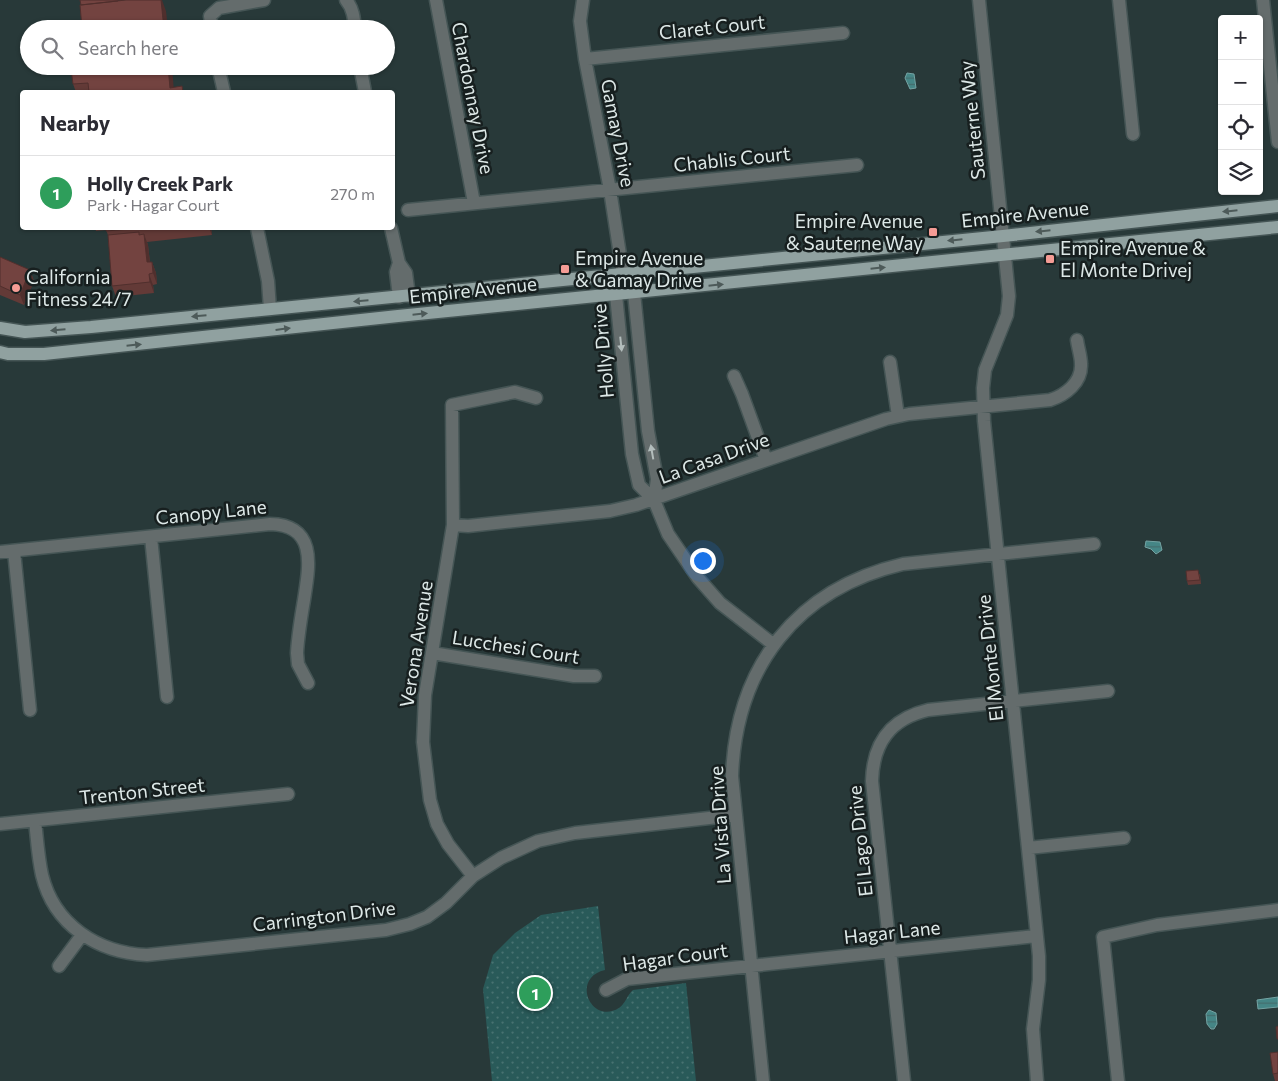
<!DOCTYPE html>
<meta charset="utf-8">
<style>
body{margin:0;font-family:Commissioner,sans-serif;background:#f2f2f3;color:#2b2b33}
.controls{position:absolute;right:15px;top:15px;display:grid;overflow:hidden;border-radius:5px;box-shadow:0 1px 4px #0004}
.controls button{width:45px;height:45px;display:grid;place-items:center;padding:0;border:0;border-bottom:1px solid #e1e1e2;background:#fff;color:#2b2b33;font:25px sans-serif}
.you{position:absolute;left:702px;top:560px;width:18px;height:18px;margin:-12px;border:4px solid #fff;border-radius:50%;background:#1a73e8;box-shadow:0 0 0 8px #1a73e833}
.badge{display:grid;place-items:center;width:32px;height:32px;border-radius:50%;background:#db2777;color:#fff;font-size:16px;font-weight:700}
.pin{position:absolute;translate:-50% -50%;border:2px solid #fff;box-shadow:0 1px 5px #0006}
.list{margin:0;padding:0;list-style:none}
h2{display:flex;justify-content:space-between;align-items:center;height:65px;margin:0;padding:0 20px;font-size:21px}
h2 small{font-size:16px;font-weight:400;color:#7c7c81}
.list li{display:grid;grid-template-columns:32px 1fr auto;gap:15px;align-items:center;box-sizing:border-box;height:75px;padding:0 20px;border-top:1px solid #e1e1e2}
.list b{display:block;font-size:19px;white-space:nowrap}
.list p{margin:0;font-size:16px;white-space:nowrap;color:#7c7c81}
.list em{font-size:16px;font-style:normal;color:#7c7c81}
.icon{flex:none;width:28px;height:28px;fill:none;stroke:currentColor;stroke-width:2;stroke-linecap:round;stroke-linejoin:round}
.map{position:relative;flex:none;width:1278px;height:1081px;overflow:hidden}
.search{position:absolute;background:#fff;box-shadow:0 1px 4px #0004;left:20px;top:20px;width:375px;height:55px;display:flex;align-items:center;gap:12px;box-sizing:border-box;padding:0 18px;border-radius:28px;color:#7c7c81;font-size:19px}
.panel{position:absolute;background:#fff;box-shadow:0 1px 4px #0004;left:20px;top:90px;width:375px;height:140px;border-radius:5px}
.map>svg:first-child{display:block}
</style>
<div class="map">
<svg width="1278" height="1081" viewBox="0 0 1278 1081">
<defs>
<pattern id="grass-dots" width="8" height="8" patternUnits="userSpaceOnUse" patternTransform="scale(1.25)"><rect width="8" height="8" fill="#295a59"/><path d="M2 2h.1M6 6h.1" fill="none" stroke="#487271" stroke-width="1.8" stroke-linecap="round"/></pattern>
<pattern id="water-rules" width="6" height="5" patternUnits="userSpaceOnUse" patternTransform="scale(1.25)"><rect width="6" height="5" fill="#458686"/><path d="M0 2.5h6" fill="none" stroke="#446c6c"/></pattern>
</defs>
<rect width="100%" height="100%" fill="#283939"/>
<!-- grass -->
<path fill="url(#grass-dots)" d="M 598,906 L 605,970 C 570,978 591,1025 619,1008 C 626,1003 627,995 633,990 L 686,983 L 696,1081 L 492,1081 L 483,989 L 493,955 L 515,933 L 541,915 Z"/>
<!-- water -->
<path fill="url(#water-rules)" stroke="#73a3a3" d="M 907,73 L 914,74 L 916,88 L 910,89 L 905,78 Z
M 1146,541 L 1160,542 L 1162,550 L 1156,554 L 1151,549 L 1145,547 Z
M 1278,997 L 1278,1007 L 1258,1009 L 1257,1000 Z
M 1209,1010 L 1216,1013 L 1217,1024 L 1214,1029 L 1211,1029 L 1207,1024 L 1206,1014 Z"/>
<g fill="none" stroke-linecap="round" stroke-linejoin="round">
<defs>
<path id="minor" d="M 346,0 C 353,8 354,18 355,29
M 436,0 L 474,203
M 583,0 L 580,21 L 585,59 L 610,190 L 623,274 L 634,293 L 648,431 L 657,479 L 654,500
M 979,0 L 1009,296 L 1007,315 L 985,370 L 983,388 L 984,421 L 1039,956 L 1039,980 L 1033,1029 L 1037,1081
M 1119,0 L 1133,134
M 1263,0 L 1278,142
M 212,29 L 210,16 L 219,8 L 264,0
M 585,59 L 843,33
M 218,66 L 224,92
M 360,66 L 365,92
M 408,210 L 857,165
M 257,228 L 268,281 L 270,309
M 391,228 L 399,263 L 406,273 L 409,296
M 399,263 L 396,272 L 399,297
M 623,274 L 616,295 L 632,454 L 639,485 L 654,500 L 668,534 L 698,578 L 720,603 L 774,645
M 890,362 L 898,416
M 734,376 L 742,394 L 766,460
M 453,525 L 468,526 L 610,511 L 636,505 L 886,419 L 909,414 L 1050,400 C 1066,395 1082,382 1081,364 C 1081,356 1078,348 1077,340
M 151,537 L 167,697
M 14,551 L 30,710
M 0,552 L 270,524 C 318,525 309,567 304,600 C 301,618 298,635 297,653 L 298,664 L 308,683
M 432,653 L 574,676 L 595,676
M 35,821 C 37,838 38,857 42,875 C 54,925 98,953 147,955 L 386,930 L 410,924 L 427,917 L 446,903 L 473,876 L 501,858 L 538,841 L 575,833 L 736,815
M 0,824 L 288,794
M 1028,848 L 1124,838
M 473,876 L 448,844 L 437,824 L 430,800 L 423,742 L 425,695 L 453,525 L 452,405 L 515,392 L 536,398
M 59,966 L 82,935
M 606,990 L 627,979 L 1036,936
M 763,1081 L 732,776 C 736,667 796,589 903,564 L 1094,544
M 904,1081 L 872,781 C 873,743 890,719 928,710 L 1108,691
M 1118,1081 L 1103,937 L 1157,925 L 1278,910"/>
<path id="major" d="M 0,328 L 25,332 L 91,327 L 1003,236 L 1278,206
M 0,352 L 8,354 L 44,354 L 398,316 L 1278,227"/>
</defs>
<!-- minor casing -->
<use href="#minor" stroke="#455555" stroke-width="15"/>
<!-- major casing -->
<use href="#major" stroke="#455555" stroke-width="15"/>
<!-- minor -->
<use href="#minor" stroke="#646c6c" stroke-width="12"/>
<!-- major -->
<use href="#major" stroke="#90a1a0" stroke-width="12"/>
</g>
<!-- wall -->
<path fill="#633a37" d="M 73,69 L 174,87 L 185,92 L 76,92 L 73,84 Z
M 95,228 L 211,228 L 212,235 L 147,242 L 148,245 L 150,262 L 152,262 L 156,273 L 157,284 L 153,285 L 154,293 L 116,297 L 112,286 L 108,235 L 106,230 L 96,231 Z
M 0,257 L 30,270 L 34,281 L 24,305 L 0,295 Z
M 1200,574 L 1201,584 L 1188,585 L 1187,581 Z
M 1278,1052 L 1278,1081 L 1275,1081 L 1273,1074 Z"/>
<!-- shaded-wall -->
<path fill="#502f2d" d="M 161,0 L 162,0 L 166,11 L 168,29 L 164,29 Z
M 168,66 L 172,66 L 174,92 L 170,88 Z
M 209,228 L 211,228 L 212,235 Z
M 144,234 L 148,245 L 151,273 L 147,262 Z
M 152,262 L 156,273 L 157,284 L 153,273 Z
M 30,270 L 34,281 L 24,305 L 20,295 Z
M 149,274 L 153,285 L 154,293 L 150,282 Z"/>
<!-- building -->
<path fill="#734340" stroke="#502f2d" d="M 80,0 L 118,0 L 118,1 L 81,5 Z
M 126,0 L 161,0 L 164,29 L 72,29 L 82,28 L 80,5 Z
M 73,66 L 168,66 L 170,88 L 182,86 L 183,92 L 89,92 L 88,83 L 73,84 L 71,69 L 73,69 Z
M 106,228 L 142,228 L 106,231 Z
M 139,232 L 139,235 L 144,234 L 147,262 L 152,262 L 153,273 L 149,274 L 150,282 L 112,286 L 108,235 Z
M 0,257 L 30,270 L 20,295 L 0,286 Z
M 1198,570 L 1200,580 L 1187,581 L 1186,571 Z
M 1278,1026 L 1278,1039 L 1277,1039 L 1276,1027 Z
M 1278,1052 L 1278,1073 L 1273,1074 L 1270,1053 Z"/>
<!-- one-way arrows -->
<defs><path id="oneway-solid" d="M-6-.8H1V-3.2L6.5 0L1 3.2V.8H-6Z" transform="scale(1.25)"/></defs>
<g fill="#4d5a59">
<use href="#oneway-solid" transform="translate(1230 211) rotate(174)"/>
<use href="#oneway-solid" transform="translate(1043 231) rotate(174)"/>
<use href="#oneway-solid" transform="translate(955 240) rotate(174)"/>
<use href="#oneway-solid" transform="translate(878 268) rotate(-6)"/>
<use href="#oneway-solid" transform="translate(716 285) rotate(-6)"/>
<use href="#oneway-solid" transform="translate(361 301) rotate(175)"/>
<use href="#oneway-solid" transform="translate(420 314) rotate(-6)"/>
<use href="#oneway-solid" transform="translate(199 316) rotate(175)"/>
<use href="#oneway-solid" transform="translate(283 329) rotate(-7)"/>
<use href="#oneway-solid" transform="translate(58 330) rotate(175)"/>
<use href="#oneway-solid" transform="translate(134 345) rotate(-6)"/>
</g>
<g fill="#b3bdbc">
<use href="#oneway-solid" transform="translate(621 344) rotate(84)"/>
<use href="#oneway-solid" transform="translate(652 452) rotate(-100)"/>
</g>
<!-- markers -->
<g fill="#f59c95" stroke="#171f1f" stroke-width="2">
<rect x="928" y="227" width="10" height="10" rx="2.5"/>
<rect x="1045" y="254" width="10" height="10" rx="2.5"/>
<rect x="560" y="264" width="10" height="10" rx="2.5"/>
<circle cx="16" cy="288" r="5"/>
</g>
<g text-anchor="middle" stroke-width="5" stroke-linejoin="round" paint-order="stroke">
<!-- street labels -->
<g font-size="19" fill="#dde8e7" stroke="#171f1f">
<text transform="translate(712 27) rotate(-6)" y="7">Claret Court</text>
<text transform="translate(473 98) rotate(79)" y="7">Chardonnay Drive</text>
<text transform="translate(972 120) rotate(-96)" y="7">Sauterne Way</text>
<text transform="translate(618 133) rotate(79)" y="7">Gamay Drive</text>
<text transform="translate(732 159) rotate(-6)" y="7">Chablis Court</text>
<text transform="translate(1025 214) rotate(-6)" y="7">Empire Avenue</text>
<text transform="translate(473 290) rotate(-6)" y="7">Empire Avenue</text>
<text transform="translate(603 351) rotate(-95)" y="7">Holly Drive</text>
<text transform="translate(714 458) rotate(-20)" y="7">La Casa Drive</text>
<text transform="translate(211 512) rotate(-6)" y="7">Canopy Lane</text>
<text transform="translate(416 644) rotate(-81)" y="7">Verona Avenue</text>
<text transform="translate(516 647) rotate(9)" y="7">Lucchesi Court</text>
<text transform="translate(990 658) rotate(-96)" y="7">El Monte Drive</text>
<text transform="translate(142 791) rotate(-6)" y="7">Trenton Street</text>
<text transform="translate(720 825) rotate(-94)" y="7">La Vista Drive</text>
<text transform="translate(860 841) rotate(-96)" y="7">El Lago Drive</text>
<text transform="translate(324 916) rotate(-7)" y="7">Carrington Drive</text>
<text transform="translate(892 932) rotate(-6)" y="7">Hagar Lane</text>
<text transform="translate(675 957) rotate(-8)" y="7">Hagar Court</text>
</g>
<!-- poi labels -->
<g font-size="19" fill="#dde8e7" stroke="#171f1f" text-anchor="start">
<text x="923" y="228" text-anchor="end">Empire Avenue<tspan x="923" dy="22">&amp; Sauterne Way</tspan></text>
<text x="1060" y="255">Empire Avenue &amp;<tspan x="1060" dy="22">El Monte Drivej</tspan></text>
<text x="575" y="265">Empire Avenue<tspan x="575" dy="22">&amp; Gamay Drive</tspan></text>
<text x="26" y="284">California<tspan x="26" dy="22">Fitness 24/7</tspan></text>
</g>
</g>
</svg>
<div class="controls">
<button>+</button>
<button>−</button>
<button><svg class="icon" aria-label="locate" viewBox="0 0 24 24"><circle cx="12" cy="12" r="6"/><path d="M12 2v4M12 18v4M2 12h4M18 12h4"/></svg></button>
<button><svg class="icon" aria-label="layers" viewBox="0 0 24 24"><path d="M12 4l9 5-9 5-9-5zM3 14l9 5 9-5"/></svg></button>
</div>
<div class="you"></div>
<div class="pin badge" style="left:535px;top:993px;background:#2e9e5b">1</div>
<div class="search"><svg class="icon" aria-label="search" viewBox="0 0 24 24"><circle cx="10" cy="10" r="6"/><path d="M15 15l6 6"/></svg>Search here</div>
<section class="panel">
<h2>Nearby<small></small></h2>
<ul class="list">
<li><span class="badge" style="background:#2e9e5b">1</span><div><b>Holly Creek Park</b><p>Park · Hagar Court</p></div><em>270 m</em></li>
</ul>
</section>
</div>
